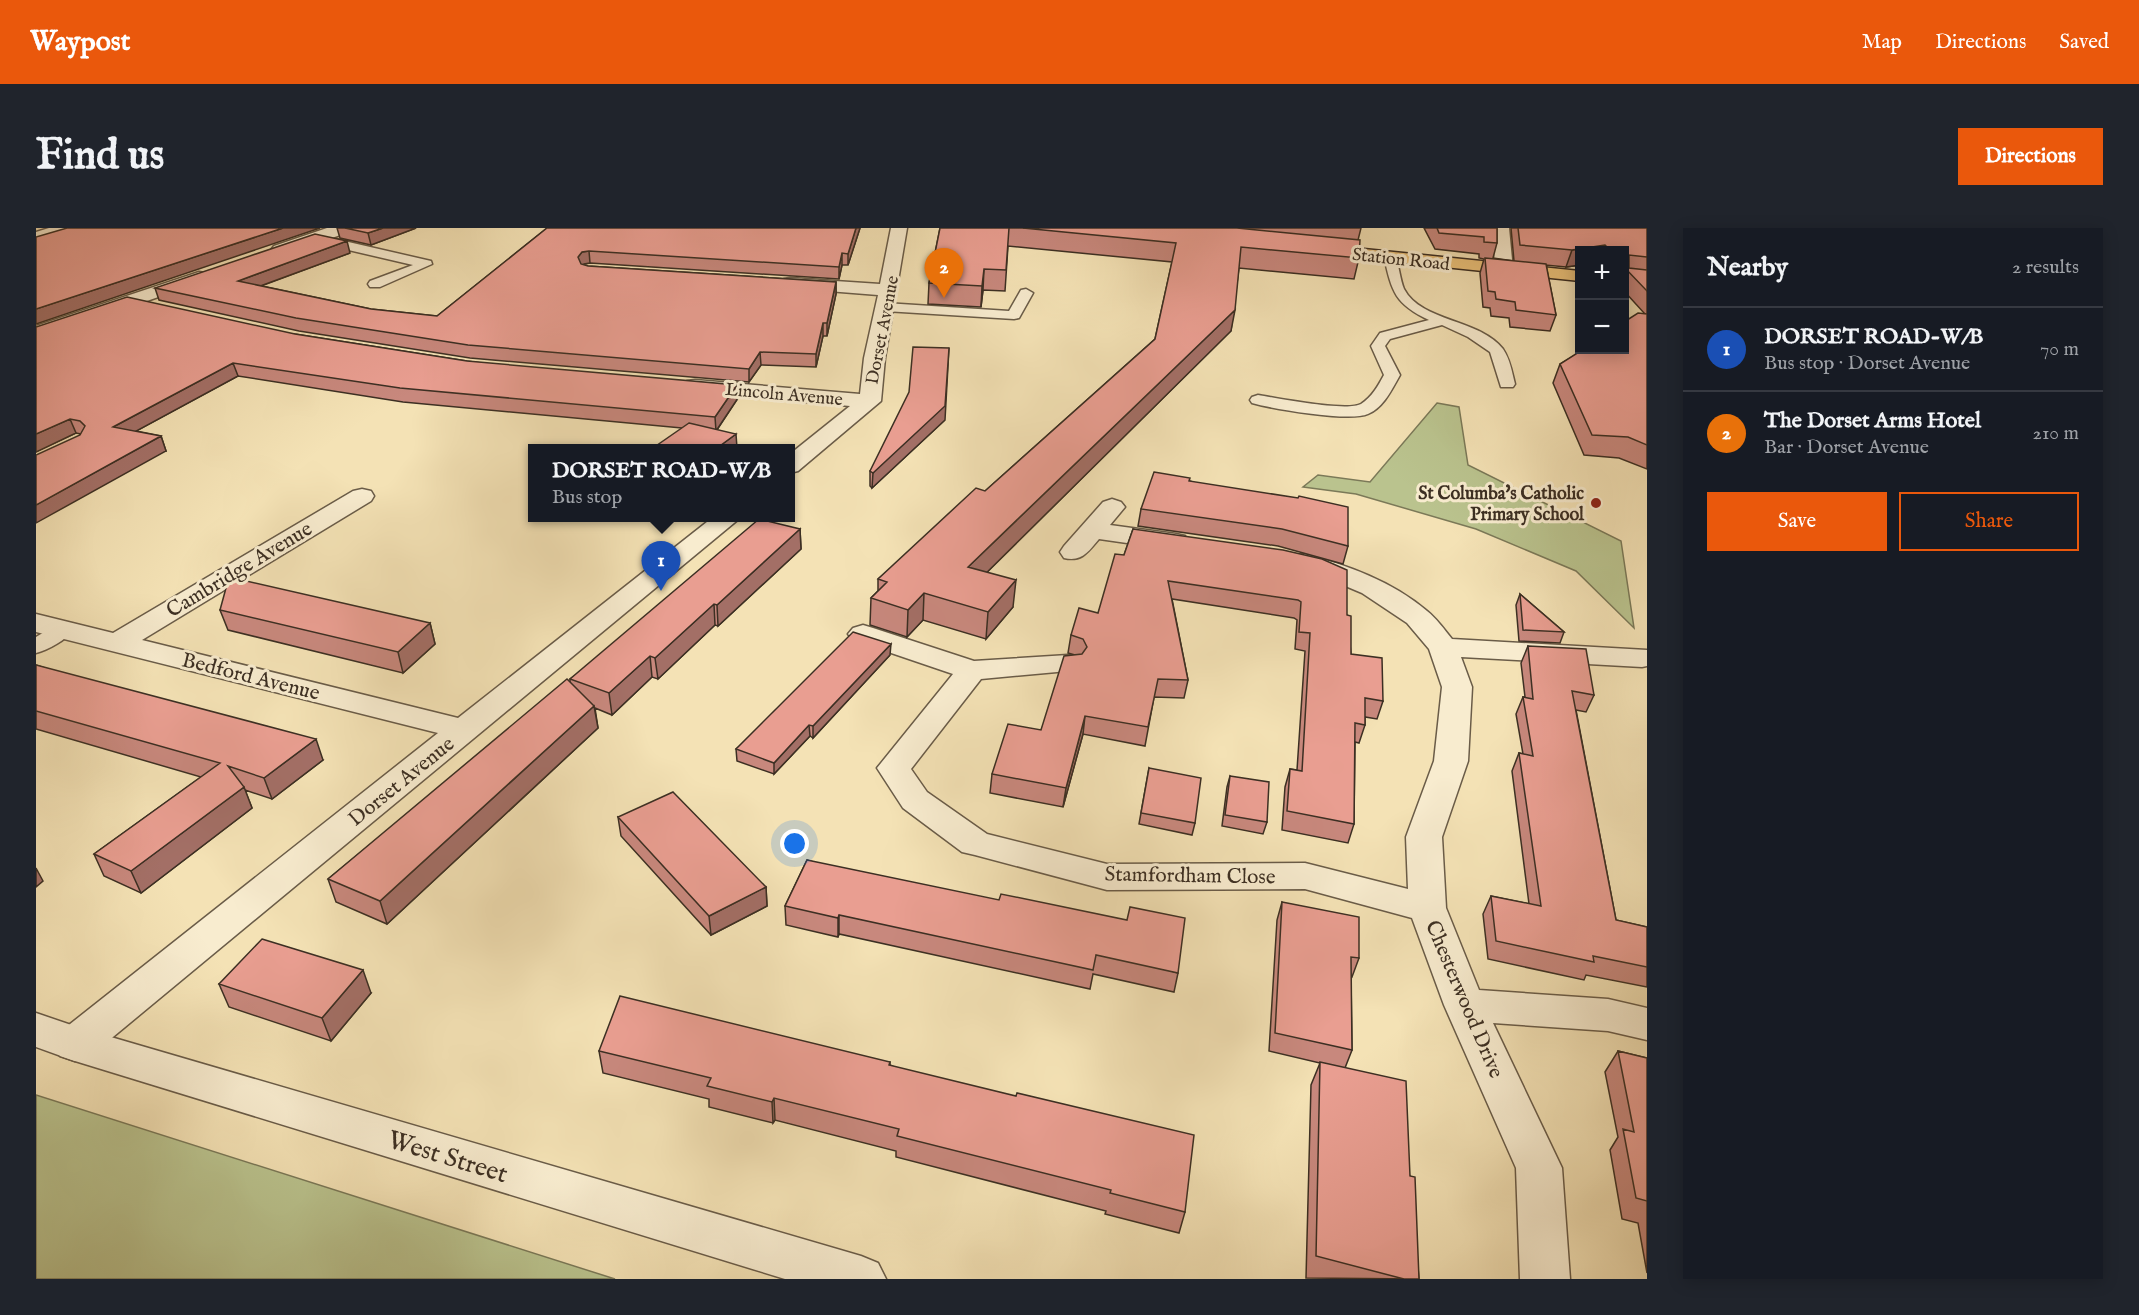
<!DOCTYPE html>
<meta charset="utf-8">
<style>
body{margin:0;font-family:"IM FELL English",serif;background:#20242c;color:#f1f3f6}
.controls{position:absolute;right:18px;top:18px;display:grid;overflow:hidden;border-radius:0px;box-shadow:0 3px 15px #0003}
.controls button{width:54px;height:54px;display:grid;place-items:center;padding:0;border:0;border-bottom:2px solid #363941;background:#171b24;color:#f1f3f6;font:30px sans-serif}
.you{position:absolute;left:759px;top:616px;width:21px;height:21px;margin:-15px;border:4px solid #fff;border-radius:50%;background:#1a73e8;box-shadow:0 0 0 9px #1a73e833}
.badge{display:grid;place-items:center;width:39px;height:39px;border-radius:50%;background:#ea580c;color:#fff;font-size:20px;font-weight:700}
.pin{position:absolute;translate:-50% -50px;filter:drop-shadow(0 2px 3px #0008)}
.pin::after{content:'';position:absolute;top:32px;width:21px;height:18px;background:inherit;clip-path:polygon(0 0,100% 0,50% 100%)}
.popup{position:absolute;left:492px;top:216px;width:267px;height:78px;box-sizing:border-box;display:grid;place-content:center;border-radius:0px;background:#171b24;filter:drop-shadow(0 2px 4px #0005);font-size:20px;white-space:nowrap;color:#9ea1a6}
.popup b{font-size:22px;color:#f1f3f6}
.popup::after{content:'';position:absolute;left:50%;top:100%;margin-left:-12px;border:12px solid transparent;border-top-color:#171b24}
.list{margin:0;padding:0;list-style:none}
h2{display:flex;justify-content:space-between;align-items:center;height:78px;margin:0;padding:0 24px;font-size:26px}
h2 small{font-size:20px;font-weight:400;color:#9ea1a6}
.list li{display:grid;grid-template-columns:39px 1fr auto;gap:18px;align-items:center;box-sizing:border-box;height:84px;padding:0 24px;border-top:2px solid #363941}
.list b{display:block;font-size:22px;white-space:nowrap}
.list p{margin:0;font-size:20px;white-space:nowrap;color:#9ea1a6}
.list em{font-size:20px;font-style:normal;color:#9ea1a6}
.actions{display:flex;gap:12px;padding:18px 24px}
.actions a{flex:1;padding:14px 0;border:2px solid #ea580c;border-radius:0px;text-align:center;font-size:21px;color:#ea580c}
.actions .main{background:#ea580c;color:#fff}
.map{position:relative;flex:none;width:1611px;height:1051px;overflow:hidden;border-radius:0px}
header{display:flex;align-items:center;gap:36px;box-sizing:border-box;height:84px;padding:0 30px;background:#ea580c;color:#fff}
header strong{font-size:28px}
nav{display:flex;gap:33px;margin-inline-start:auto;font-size:21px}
.intro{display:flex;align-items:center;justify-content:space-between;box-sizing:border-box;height:144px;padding:0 36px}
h1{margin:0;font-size:42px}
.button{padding:15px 27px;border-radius:0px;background:#ea580c;color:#fff;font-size:21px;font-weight:700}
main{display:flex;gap:36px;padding:0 36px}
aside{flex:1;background:#171b24;border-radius:0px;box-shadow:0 3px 15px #0003}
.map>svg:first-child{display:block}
</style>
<header>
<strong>Waypost</strong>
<nav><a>Map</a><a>Directions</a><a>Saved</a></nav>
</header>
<div class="intro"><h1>Find us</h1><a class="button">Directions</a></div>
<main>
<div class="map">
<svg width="1611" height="1051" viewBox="0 0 1611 1051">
<rect width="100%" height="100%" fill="#f4e2b5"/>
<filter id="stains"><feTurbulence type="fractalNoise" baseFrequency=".00333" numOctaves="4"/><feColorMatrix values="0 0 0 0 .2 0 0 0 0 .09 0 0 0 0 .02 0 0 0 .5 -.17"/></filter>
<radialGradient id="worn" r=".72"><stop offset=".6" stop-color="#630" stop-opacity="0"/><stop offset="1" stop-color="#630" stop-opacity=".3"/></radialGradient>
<!-- green -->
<path fill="#bac38e" stroke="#7b7958" stroke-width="1.5" d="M 1401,175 L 1423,179 L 1432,237 L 1585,313 L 1598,400 L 1540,343 L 1440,301 L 1320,266 L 1267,259 L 1282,247 L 1334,254 Z
M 0,867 L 579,1051 L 0,1051 Z"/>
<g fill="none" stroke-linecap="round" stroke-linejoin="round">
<defs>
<path id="service" d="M 282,7 L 395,33 L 396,36 L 344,59 L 334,59 L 332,56 L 334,53 L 377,37 L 278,14 L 276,11 Z
M 1354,25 L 1360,29 C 1363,39 1364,51 1368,61 C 1385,94 1444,91 1467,121 C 1474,131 1476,144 1479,156 L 1477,159 L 1465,159 L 1454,124 L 1432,109 L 1406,97 L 1354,111 L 1349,118 L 1364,147 C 1356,161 1348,179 1332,186 C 1314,194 1237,181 1216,175 L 1214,172 L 1216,169 L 1222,167 C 1241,170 1310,184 1325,176 C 1336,169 1342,158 1348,147 L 1335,118 L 1344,105 L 1393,92 C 1359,76 1356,64 1348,29 Z
M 990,61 L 997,65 L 983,90 L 978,91 L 849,83 L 842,79 L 849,75 L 973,83 L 985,62 Z
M 27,395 L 34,397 L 38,401 C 30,412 12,422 0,425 L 0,409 L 20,397 Z"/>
<path id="minor" d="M 13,0 L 39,0 L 37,4 L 0,14 L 0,4 Z
M 291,0 L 315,0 L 313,4 L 250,26 L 238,26 L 235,22 L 238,18 Z
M 855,0 L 871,0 L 849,130 L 845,173 L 762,243 L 754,245 L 754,226 L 814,178 L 659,164 L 651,163 L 648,158 L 651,153 L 659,152 L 824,166 L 828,130 L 842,67 L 754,60 L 748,59 L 745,55 L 748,51 L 754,50 L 844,56 Z
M 1457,0 L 1473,0 L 1477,42 L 1474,46 L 1462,46 L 1459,42 Z
M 163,44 L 169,45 L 172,49 L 169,53 L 0,111 L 0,98 Z
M 326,261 L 335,263 L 338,268 L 335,273 L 106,412 L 422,490 L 676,290 L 704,290 L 54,828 L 39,833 L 24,828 L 18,816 L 24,804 L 402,505 L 0,404 L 0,386 L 77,405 L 317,263 Z
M 1076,271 L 1085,274 L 1089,279 L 1074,297 L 1140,306 L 1149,308 L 1153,314 L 1149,320 L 1140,322 L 1063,311 C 1052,324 1046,334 1028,330 L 1024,324 L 1028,318 L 1067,274 Z
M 1268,326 C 1311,337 1356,353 1391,383 C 1400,390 1408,401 1416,411 L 1611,422 L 1611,438 L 1606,439 L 1425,429 L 1436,459 L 1432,533 L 1406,609 L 1410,680 L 1443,762 L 1572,771 L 1611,780 L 1611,812 L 1572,803 L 1457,795 L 1526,940 L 1534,1051 L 1484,1051 L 1480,940 L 1408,777 L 1376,690 L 1269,661 L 1071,662 L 939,627 L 926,624 L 867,580 L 841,540 L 917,446 L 817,412 L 812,406 L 817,400 L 827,397 L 837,400 L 938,433 L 1032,427 L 1043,430 L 1047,436 L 1043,442 L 945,451 L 875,541 L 891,564 L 951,606 L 1071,636 L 1269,635 L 1372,661 L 1370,609 L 1398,533 L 1406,459 L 1393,421 L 1371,395 L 1326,365 L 1281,346 L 1258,340 L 1254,334 L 1258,328 Z"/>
<path id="tertiary" d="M 0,785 L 44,800 L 825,1028 L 842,1035 L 850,1051 L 749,1051 L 39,833 L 0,819 Z"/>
<path id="primary" d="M 1279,16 L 1544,43 L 1544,53 L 1273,25 L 1270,21 L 1273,17 Z"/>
</defs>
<!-- service casing -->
<use href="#service" stroke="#6a5c48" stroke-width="3"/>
<!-- minor casing -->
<use href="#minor" stroke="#6a5c48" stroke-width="3"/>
<!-- tertiary casing -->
<use href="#tertiary" stroke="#6a5c48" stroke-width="3"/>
<!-- primary casing -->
<use href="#primary" stroke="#3c2f23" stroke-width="3"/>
<!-- service -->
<use href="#service" fill="#f8eccf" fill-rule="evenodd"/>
<!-- minor -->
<use href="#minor" fill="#f8eccf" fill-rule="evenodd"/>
<!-- tertiary -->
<use href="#tertiary" fill="#f8eccf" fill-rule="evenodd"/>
<!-- primary -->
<use href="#primary" fill="#eac17a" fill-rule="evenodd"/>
</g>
<!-- wall -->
<path fill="#c8887d" stroke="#3c2f23" stroke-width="1.5" d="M 301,0 L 380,0 L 335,17 L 304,10 Z
M 511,0 L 824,0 L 812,37 L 806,37 L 803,51 L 554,35 L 547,36 L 552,38 L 800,54 L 800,66 L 791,108 L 787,108 L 780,139 L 725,137 L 713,154 L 434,130 L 263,103 L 123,72 L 119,60 L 314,25 L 225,58 L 335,81 L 401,88 Z
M 904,0 L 1325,0 L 1322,12 L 1323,30 L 1318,51 L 1203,40 L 1195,103 L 951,344 L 977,379 L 950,411 L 887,392 L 871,409 L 834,397 L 835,370 L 842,363 L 842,351 L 949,263 L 1119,111 L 1136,34 L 972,18 L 969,63 L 947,62 L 945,79 L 892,76 L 893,55 Z
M 1388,0 L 1461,0 L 1461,15 L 1457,30 L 1478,33 L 1475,0 L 1611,0 L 1611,241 L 1583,230 L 1548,227 L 1517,155 L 1524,136 L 1609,86 L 1588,63 L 1588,22 L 1544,22 L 1544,37 L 1530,39 L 1510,37 L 1520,87 L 1514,103 L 1474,99 L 1473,90 L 1455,88 L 1454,80 L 1447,79 L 1444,45 L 1448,31 L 1443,30 L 1443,26 L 1399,21 Z
M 0,99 L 259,106 L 431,133 L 702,170 L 681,202 L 646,200 L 367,174 L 202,148 L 100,203 L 125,208 L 130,223 L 44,207 L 45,206 L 40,205 L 0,224 Z
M 909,192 L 836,260 L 834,258 L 834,243 Z
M 1154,253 L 1312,318 L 1307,336 L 1242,318 L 1102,298 L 1105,281 Z
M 764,301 L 765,321 L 682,398 L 679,397 L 622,451 L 616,449 L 576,487 L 559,480 L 562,500 L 351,696 L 300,674 L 292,651 L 534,454 L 534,451 Z
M 1097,301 L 1311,387 L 1315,426 L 1347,473 L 1341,491 L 1329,489 L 1329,497 L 1323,515 L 1319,514 L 1318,596 L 1312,615 L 1246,602 L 1249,559 L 1254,541 L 1261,542 L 1269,423 L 1259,421 L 1261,392 L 1258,390 L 1136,371 L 1152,452 L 1148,470 L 1118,469 L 1109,518 L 1047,506 L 1027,579 L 954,565 L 956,546 L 1005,502 L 1039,427 L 1032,425 L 1035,407 L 1062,385 L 1088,327 Z
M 1484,366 L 1528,404 L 1524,415 L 1483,413 L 1480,377 Z
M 184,382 L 394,395 L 399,416 L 367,445 L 192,402 Z
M 1492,418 L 1558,467 L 1550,484 L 1540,482 L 1580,692 L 1611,699 L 1611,759 L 1550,747 L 1548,752 L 1452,731 L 1447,686 L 1455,668 L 1493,676 L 1476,543 L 1483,525 L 1487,526 L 1480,486 L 1487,469 L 1489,469 L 1485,435 Z
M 854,427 L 777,510 L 774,508 L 738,546 L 701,533 L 700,521 Z
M 0,437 L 287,532 L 236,571 L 209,562 L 216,580 L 105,665 L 68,648 L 58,626 L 165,549 L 0,501 Z
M 1113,540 L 1159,595 L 1156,607 L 1103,596 Z
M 1194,548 L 1231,594 L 1227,606 L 1186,598 L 1191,559 Z
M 582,589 L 730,659 L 731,678 L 675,707 L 585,608 Z
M 771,632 L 1142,745 L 1138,764 L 1057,746 L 1054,761 L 803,706 L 802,709 L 750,697 L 749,678 Z
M 1246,674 L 1323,730 L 1316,749 L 1315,748 L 1316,822 L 1309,840 L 1374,948 L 1383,1051 L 1270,1050 L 1275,857 L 1284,835 L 1233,823 L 1241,692 Z
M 183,756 L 335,765 L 295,813 L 193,779 Z
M 563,823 L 854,834 L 854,837 L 1149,984 L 1143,1005 L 1069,986 L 1070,983 L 860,929 L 860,923 L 739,892 L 737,895 L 673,879 L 673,871 L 567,845 Z
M 1582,823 L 1611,830 L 1611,1045 L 1602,995 L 1586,991 L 1574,922 L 1582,909 L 1569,844 Z"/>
<!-- shaded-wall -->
<path fill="#a36f66" stroke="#3c2f23" stroke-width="1.5" d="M 247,0 L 284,0 L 0,96 L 0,81 Z
M 347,0 L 380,0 L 335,17 L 332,5 Z
M 820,0 L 824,0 L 812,37 L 812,26 Z
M 311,13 L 314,25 L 205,65 L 202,53 Z
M 1569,17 L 1567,22 L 1544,22 L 1544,37 L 1530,39 L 1536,22 Z
M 553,23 L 554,35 L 548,36 L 543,41 L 542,29 L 546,24 Z
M 806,25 L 806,37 L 803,51 L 803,39 Z
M 948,41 L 947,62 L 945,79 L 946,58 Z
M 800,54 L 800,66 L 791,108 L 791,95 Z
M 1199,82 L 1195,103 L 930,365 L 932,339 Z
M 787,95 L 787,108 L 780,139 L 780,126 Z
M 913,120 L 909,192 L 836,260 L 837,245 Z
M 724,124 L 725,137 L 713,154 L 713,141 Z
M 197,135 L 202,148 L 82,213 L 77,199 Z
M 701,157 L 702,170 L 680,203 L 679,189 Z
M 34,191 L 40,205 L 0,224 L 0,206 Z
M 700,206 L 701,220 L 681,220 Z
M 125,208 L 130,223 L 0,295 L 0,277 Z
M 764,301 L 765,321 L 682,398 L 681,377 Z
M 980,352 L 977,379 L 950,411 L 952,384 Z
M 888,365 L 887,392 L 871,409 L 872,382 Z
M 678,376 L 679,397 L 622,451 L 619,430 Z
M 394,395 L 399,416 L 367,445 L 362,424 Z
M 855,416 L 854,427 L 777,510 L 777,498 Z
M 614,428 L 616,449 L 576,487 L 573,465 Z
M 558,478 L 562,500 L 351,696 L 344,673 Z
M 1049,488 L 1047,506 L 1027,579 L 1030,560 Z
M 773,497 L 774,508 L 738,546 L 738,535 Z
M 280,511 L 287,532 L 236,571 L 228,550 Z
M 208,559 L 216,580 L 105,665 L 95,643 Z
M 0,640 L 7,653 L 0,659 Z
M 730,659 L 731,678 L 675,707 L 673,688 Z
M 803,687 L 803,706 L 802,709 L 802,690 Z
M 327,742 L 335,765 L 295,813 L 286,790 Z
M 738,870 L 739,892 L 737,895 L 736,874 Z"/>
<!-- building -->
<path fill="#e99e91" stroke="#3c2f23" stroke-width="1.5" d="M 31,0 L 247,0 L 0,81 L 0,9 Z
M 309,0 L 347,0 L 332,5 Z
M 511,0 L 820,0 L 812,26 L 806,25 L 803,39 L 553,23 L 546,24 L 542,29 L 545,36 L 552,38 L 800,54 L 791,95 L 787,95 L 780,126 L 724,124 L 713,141 L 432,117 L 260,90 L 119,60 L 279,6 L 311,13 L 202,53 L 335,81 L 401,88 Z
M 904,0 L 973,0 L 970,42 L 948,41 L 946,58 L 893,55 Z
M 987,0 L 1201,0 L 1324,12 L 1323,30 L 1205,19 L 1199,82 L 932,339 L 980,352 L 952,384 L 888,365 L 872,382 L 835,370 L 851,354 L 842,351 L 940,260 L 949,263 L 1119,111 L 1140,15 Z
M 1401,0 L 1461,0 L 1461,15 L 1448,14 L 1448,9 L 1403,5 Z
M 1482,0 L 1611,0 L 1611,29 L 1593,27 L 1593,40 L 1611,42 L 1611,63 L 1588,39 L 1588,22 L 1574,22 L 1569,17 L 1536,22 L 1484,17 Z
M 1449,30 L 1510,36 L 1520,87 L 1480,82 L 1479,74 L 1460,71 L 1459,64 L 1452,63 Z
M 91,69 L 259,106 L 431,133 L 701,157 L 679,189 L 364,160 L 197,135 L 77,199 L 125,208 L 0,277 L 0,227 L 44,207 L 49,198 L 44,193 L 34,191 L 0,206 L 0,99 Z
M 1602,85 L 1611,86 L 1611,217 L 1592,209 L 1556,207 L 1524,136 L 1546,122 L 1588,122 L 1588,94 Z
M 877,119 L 913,120 L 909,178 L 837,245 L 834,243 L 873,164 Z
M 653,195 L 700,206 L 681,220 L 617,220 Z
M 1118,244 L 1154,250 L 1153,253 L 1262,270 L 1263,268 L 1312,279 L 1312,318 L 1246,301 L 1105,281 Z
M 723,291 L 764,301 L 681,377 L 678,376 L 619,430 L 614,428 L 573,465 L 534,451 Z
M 1097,301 L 1247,322 L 1286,331 L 1311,342 L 1311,387 L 1315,388 L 1315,426 L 1346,430 L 1347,473 L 1329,470 L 1329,497 L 1319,495 L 1318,596 L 1251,583 L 1254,541 L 1266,543 L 1274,405 L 1263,404 L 1265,374 L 1262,372 L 1132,353 L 1152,452 L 1122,451 L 1112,499 L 1049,488 L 1030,560 L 956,546 L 972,496 L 1005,502 L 1028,428 L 1046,426 L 1051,419 L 1047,411 L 1035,407 L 1043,380 L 1062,385 L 1079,326 L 1088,327 Z
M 193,349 L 394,395 L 362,424 L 184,382 Z
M 1484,366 L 1528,404 L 1487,402 Z
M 817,404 L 855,416 L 777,498 L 773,497 L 738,535 L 700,521 Z
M 1492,418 L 1550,421 L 1558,467 L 1536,463 L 1580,692 L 1611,699 L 1611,739 L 1557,728 L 1558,734 L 1460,713 L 1455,668 L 1505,678 L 1483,525 L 1497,528 L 1487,469 L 1497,471 Z
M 0,437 L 280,511 L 228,550 L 192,538 L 208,559 L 95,643 L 58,626 L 184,535 L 0,483 Z
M 531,451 L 558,478 L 344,673 L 292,651 Z
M 1113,540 L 1165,550 L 1159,595 L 1105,585 Z
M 1194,548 L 1233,554 L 1231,594 L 1189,587 Z
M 637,564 L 730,659 L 673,688 L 582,589 Z
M 771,632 L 963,672 L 965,666 L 1091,692 L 1094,679 L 1149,690 L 1142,745 L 1060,727 L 1057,742 L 803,687 L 802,690 L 749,678 Z
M 1246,674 L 1323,689 L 1323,730 L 1315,729 L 1316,822 L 1239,805 Z
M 226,711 L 327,742 L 286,790 L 183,756 Z
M 584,768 L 854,834 L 853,837 L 980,868 L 981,865 L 1158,907 L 1149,984 L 1074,965 L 1075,962 L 861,908 L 863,901 L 738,870 L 736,874 L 671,858 L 675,850 L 563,823 Z
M 1582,823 L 1611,830 L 1611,973 L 1600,970 L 1587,901 L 1598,904 Z
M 1284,834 L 1370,853 L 1374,948 L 1379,949 L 1383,1051 L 1368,1051 L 1280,1028 Z"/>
<!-- markers -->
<circle fill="#8f2418" stroke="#f8eccf" stroke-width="2" cx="1560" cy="275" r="6"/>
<g text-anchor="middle" stroke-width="6" stroke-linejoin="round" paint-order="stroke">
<!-- far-street labels -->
<g font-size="18" fill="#3c2f23" stroke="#f8eccf">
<text transform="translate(1365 31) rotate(6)" y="6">Station Road</text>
<text transform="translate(846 102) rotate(-79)" y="6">Dorset Avenue</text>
<text transform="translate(748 166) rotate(5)" y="6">Lincoln Avenue</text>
</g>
<!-- far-poi labels -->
<g font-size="18" font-weight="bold" fill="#3c2f23" stroke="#f8eccf" text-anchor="end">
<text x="1548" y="271">St Columba's Catholic<tspan x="1548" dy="21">Primary School</tspan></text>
</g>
<!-- street labels -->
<g font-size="21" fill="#3c2f23" stroke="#f8eccf">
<text transform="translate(203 341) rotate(-31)" y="7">Cambridge Avenue</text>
<text transform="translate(215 448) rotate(14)" y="7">Bedford Avenue</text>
<text transform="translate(365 553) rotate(-39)" y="7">Dorset Avenue</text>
<text transform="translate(1154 647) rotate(1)" y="7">Stamfordham Close</text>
<text transform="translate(1429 771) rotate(67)" y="7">Chesterwood Drive</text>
</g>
<!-- near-street labels -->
<g font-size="26" fill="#3c2f23" stroke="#f8eccf">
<text transform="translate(412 928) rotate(17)" y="9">West Street</text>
</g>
</g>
<rect width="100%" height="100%" filter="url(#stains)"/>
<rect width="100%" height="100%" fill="url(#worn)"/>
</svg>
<div class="controls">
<button>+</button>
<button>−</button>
</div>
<div class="you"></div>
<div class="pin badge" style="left:625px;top:363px;background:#1a4fb4">1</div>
<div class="popup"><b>DORSET ROAD-W/B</b>Bus stop</div>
<div class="pin badge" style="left:908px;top:70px;background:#e8710a">2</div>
</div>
<aside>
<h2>Nearby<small>2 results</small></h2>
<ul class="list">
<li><span class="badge" style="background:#1a4fb4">1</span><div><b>DORSET ROAD-W/B</b><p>Bus stop · Dorset Avenue</p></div><em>70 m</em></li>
<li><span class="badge" style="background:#e8710a">2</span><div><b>The Dorset Arms Hotel</b><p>Bar · Dorset Avenue</p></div><em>210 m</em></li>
</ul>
<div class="actions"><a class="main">Save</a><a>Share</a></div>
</aside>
</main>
